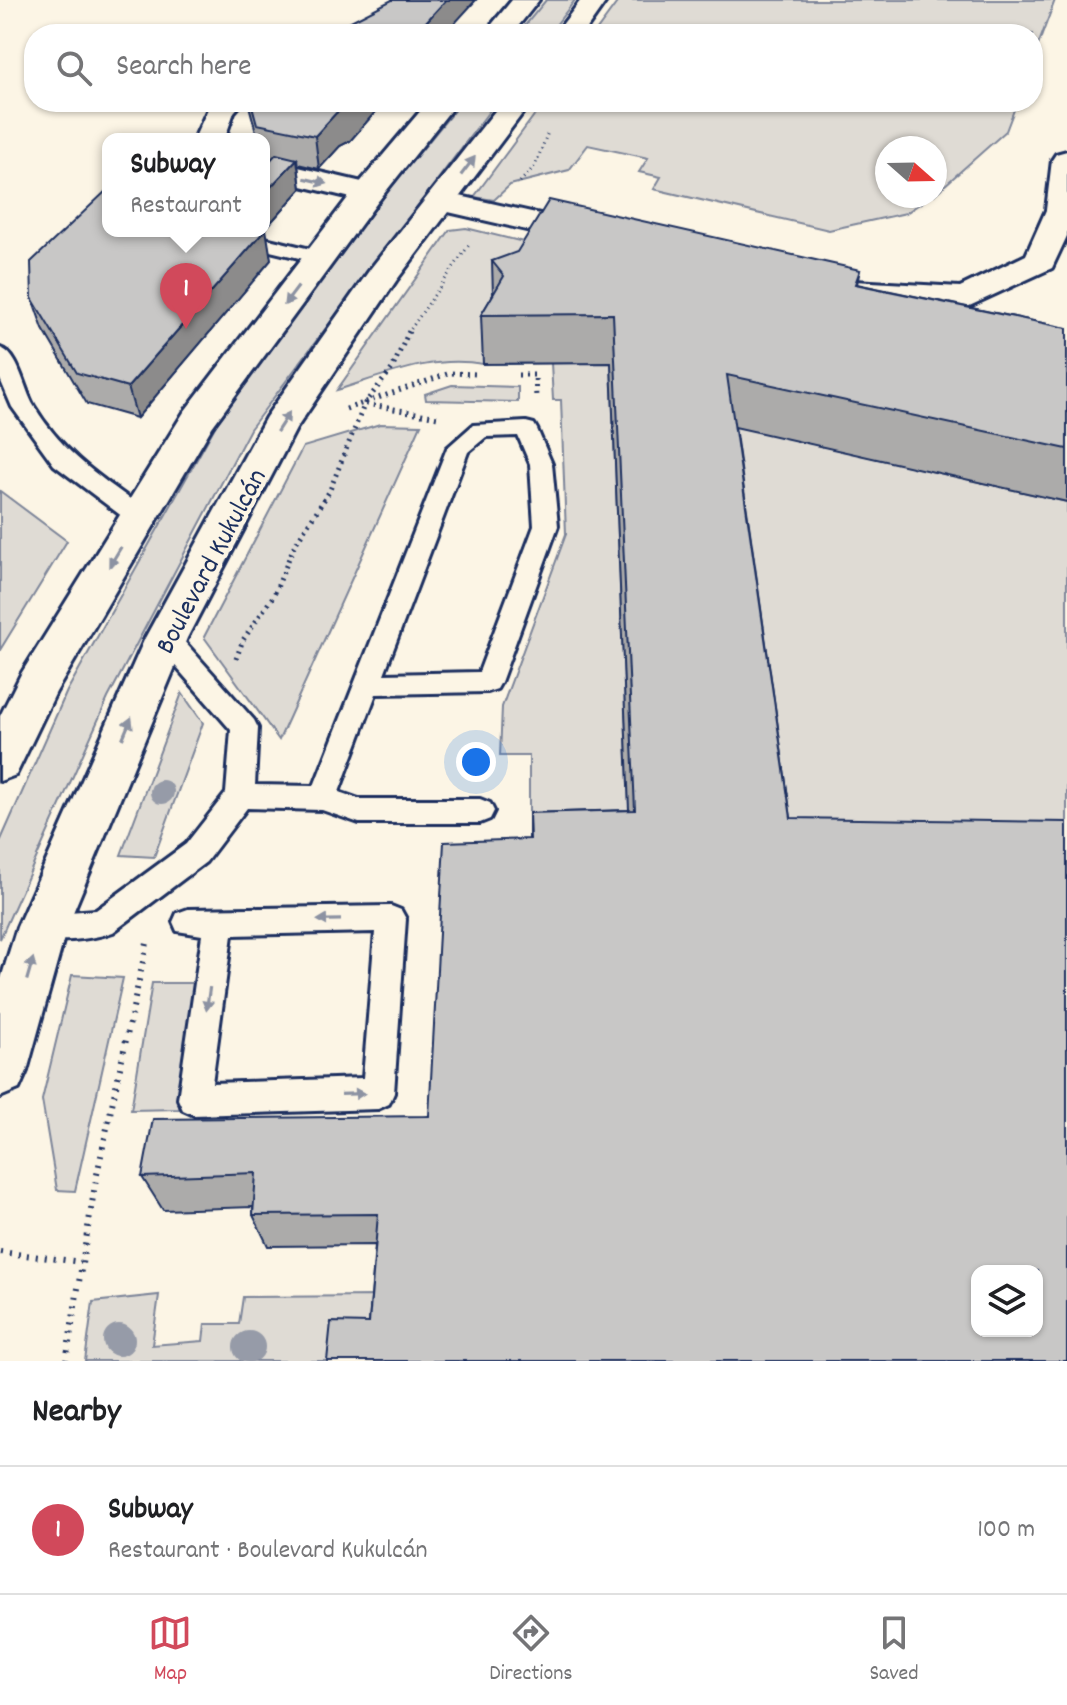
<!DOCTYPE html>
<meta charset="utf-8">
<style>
body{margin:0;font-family:Dekko,sans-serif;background:#f6f6f6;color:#202124}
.controls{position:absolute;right:24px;bottom:24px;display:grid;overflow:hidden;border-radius:16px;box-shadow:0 2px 6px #0004}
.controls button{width:72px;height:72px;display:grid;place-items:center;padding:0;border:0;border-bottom:2px solid #e0e0e0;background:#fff;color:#202124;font:40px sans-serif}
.compass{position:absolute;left:875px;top:136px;width:72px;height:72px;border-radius:50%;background:#fff;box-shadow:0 2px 6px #0004;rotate:110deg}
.you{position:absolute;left:476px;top:762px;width:28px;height:28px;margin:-20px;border:6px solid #fff;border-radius:50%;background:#1a73e8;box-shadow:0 0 0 12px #1a73e833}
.badge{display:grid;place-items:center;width:52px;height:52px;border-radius:50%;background:#d1495b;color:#fff;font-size:26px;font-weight:700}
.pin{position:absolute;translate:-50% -66px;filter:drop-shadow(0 2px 4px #0008)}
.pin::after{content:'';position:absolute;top:42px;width:28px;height:24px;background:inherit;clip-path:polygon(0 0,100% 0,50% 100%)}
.popup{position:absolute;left:102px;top:133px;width:168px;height:104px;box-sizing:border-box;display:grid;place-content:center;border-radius:16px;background:#fff;filter:drop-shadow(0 2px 6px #0005);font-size:26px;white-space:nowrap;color:#757577}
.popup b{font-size:30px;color:#202124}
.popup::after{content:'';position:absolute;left:50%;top:100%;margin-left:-16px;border:16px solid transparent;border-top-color:#fff}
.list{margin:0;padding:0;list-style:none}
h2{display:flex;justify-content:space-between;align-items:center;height:104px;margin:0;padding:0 32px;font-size:34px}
h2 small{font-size:26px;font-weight:400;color:#757577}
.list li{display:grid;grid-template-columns:52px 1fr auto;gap:24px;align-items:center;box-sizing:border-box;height:128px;padding:0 32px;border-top:2px solid #e0e0e0}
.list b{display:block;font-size:30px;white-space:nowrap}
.list p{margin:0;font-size:26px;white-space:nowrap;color:#757577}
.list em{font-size:26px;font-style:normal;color:#757577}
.icon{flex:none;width:44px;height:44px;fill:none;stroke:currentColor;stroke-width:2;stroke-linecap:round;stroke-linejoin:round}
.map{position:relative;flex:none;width:1067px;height:1361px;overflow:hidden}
.search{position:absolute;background:#fff;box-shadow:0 2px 6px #0004;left:24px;right:24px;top:24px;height:88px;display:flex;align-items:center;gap:20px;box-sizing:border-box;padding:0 28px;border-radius:32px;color:#757577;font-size:30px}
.sheet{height:232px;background:#fff}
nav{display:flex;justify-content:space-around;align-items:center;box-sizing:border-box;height:112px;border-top:2px solid #e0e0e0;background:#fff;font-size:22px;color:#757577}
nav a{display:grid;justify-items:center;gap:4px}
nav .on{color:#d1495b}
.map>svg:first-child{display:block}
</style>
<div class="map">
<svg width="1067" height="1361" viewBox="0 0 1067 1361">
<rect width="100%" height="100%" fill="#fcf5e5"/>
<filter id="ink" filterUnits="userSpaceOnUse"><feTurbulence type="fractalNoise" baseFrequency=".0125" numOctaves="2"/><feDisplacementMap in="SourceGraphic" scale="16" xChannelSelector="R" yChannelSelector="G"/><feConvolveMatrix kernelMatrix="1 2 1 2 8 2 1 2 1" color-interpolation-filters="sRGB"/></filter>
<g filter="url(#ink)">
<!-- green -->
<path fill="#dfdbd4" stroke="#7d8599" stroke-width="2" d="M 546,0 L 575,0 L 549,34 L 518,34 Z
M 619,0 L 1055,0 L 1033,59 L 1033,34 L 594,34 Z
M 461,102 L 496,102 L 250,429 L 108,698 L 0,939 L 0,842 L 67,691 L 216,425 L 384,196 Z
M 544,102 L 1017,102 L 1006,131 L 935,194 L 935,148 L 887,148 L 887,196 L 931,196 L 906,213 L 829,230 L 654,189 L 661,177 L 639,172 L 648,158 L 588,145 L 569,170 L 510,185 L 494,200 L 474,197 Z
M 466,228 L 548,248 L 483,364 C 431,355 386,375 337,390 L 450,230 Z
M 575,358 L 586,363 L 611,363 L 631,854 L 529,857 L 529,756 L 500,756 L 502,707 L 566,534 L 561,400 L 553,400 L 551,363 L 570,363 Z
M 452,385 L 518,387 L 518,402 L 426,400 L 425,394 Z
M 721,423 L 1067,502 L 1067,866 L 780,862 Z
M 380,424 L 421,425 L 279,740 L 204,637 L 303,447 Z
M 0,491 L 67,541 L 0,650 Z
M 182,693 L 203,723 L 154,857 L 121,855 Z
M 72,975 L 123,978 L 75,1191 L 57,1190 L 42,1100 Z
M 152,983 L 199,983 L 179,1109 L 131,1110 Z
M 159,1295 L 152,1345 L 203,1341 L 205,1324 L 239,1324 L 243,1297 L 382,1296 L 378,1349 L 341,1361 L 85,1361 L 93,1302 Z"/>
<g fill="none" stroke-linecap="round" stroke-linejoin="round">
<defs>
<path id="service" d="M 216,231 L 236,231 L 327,253 L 330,257 L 320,263 L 216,238 Z
M 0,348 C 19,353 24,390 34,406 C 63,454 103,479 147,511 L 151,517 L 147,523 L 139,525 L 131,523 L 54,465 L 12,407 L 0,379 Z
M 526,422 L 534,424 L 537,429 L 552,464 L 558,526 L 501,682 L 497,689 L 488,692 L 376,694 L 339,792 L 359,799 L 480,799 L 490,803 L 494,811 L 490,819 L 480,823 L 359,823 L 322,810 L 247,808 L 206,862 L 113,932 C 91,940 53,944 31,936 L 27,927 L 31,918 L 42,914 L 96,910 L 186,844 L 226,793 L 231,730 L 157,645 L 153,638 L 157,631 L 166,628 L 175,631 L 254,720 L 258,728 L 255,785 L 314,786 L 447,448 L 473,425 ZM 518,436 L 530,464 L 534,526 L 479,672 L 384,674 L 468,452 L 486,437 Z
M 391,906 L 401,910 L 406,919 L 394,1093 L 389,1104 L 378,1109 L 194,1115 L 183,1110 L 178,1099 L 202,935 L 177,931 L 173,922 L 177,913 L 188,909 ZM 375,932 L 363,1078 L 212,1083 L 232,935 Z"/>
<path id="minor" d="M 211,102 L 243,102 L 234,112 L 226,135 L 229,139 L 199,139 L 196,135 Z
M 1067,151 L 1067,236 L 1052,268 L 965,308 L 854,301 L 842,298 L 837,291 L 842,284 L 854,281 L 960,287 L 1026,255 L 1046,210 L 1052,160 L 1056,154 Z
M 264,159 L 379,186 L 384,193 L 379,200 L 368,202 L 264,177 Z
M 442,192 L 603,228 L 608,235 L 603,242 L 592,245 L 431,208 L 426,201 L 431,194 Z"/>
<path id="primary" d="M 512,0 L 539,0 L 512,34 L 484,34 Z
M 581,0 L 607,0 L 583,34 L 555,34 Z
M 428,102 L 457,102 L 379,200 L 212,427 L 56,692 L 16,775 L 0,781 L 0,716 L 21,674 L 184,412 L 357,186 Z
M 502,102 L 531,102 L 396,281 L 296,429 L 187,638 L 67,927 L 27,1071 L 19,1089 L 0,1097 L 0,982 L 17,927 L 145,638 L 266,417 L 371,268 Z"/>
</defs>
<!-- service casing -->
<use href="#service" stroke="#1b2f5e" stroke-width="6"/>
<!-- minor casing -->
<use href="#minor" stroke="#1b2f5e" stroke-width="6"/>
<!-- primary casing -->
<use href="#primary" stroke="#1b2f5e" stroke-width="6"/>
<!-- path-far2 -->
<path stroke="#1b2f5e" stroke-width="3" stroke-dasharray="1 4" stroke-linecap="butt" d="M 520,182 L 535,166 L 548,132
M 408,333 L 469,245"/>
<!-- path-far1 -->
<path stroke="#1b2f5e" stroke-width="5" stroke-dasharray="2 5" stroke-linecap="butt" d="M 518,375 L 535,375 L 536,398
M 366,404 L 438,417
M 346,409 L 450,373 L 478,374
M 236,659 L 243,640 L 274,595 L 294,546 L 329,492 L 365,403 L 392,369 L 409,331"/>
<!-- path -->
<path stroke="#1b2f5e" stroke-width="6" stroke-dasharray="2 7" stroke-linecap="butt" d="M 0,1252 L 81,1262
M 66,1361 L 96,1179 L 147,943"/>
<!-- service -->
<use href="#service" fill="#fcf5e5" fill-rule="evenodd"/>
<!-- minor -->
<use href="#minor" fill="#fcf5e5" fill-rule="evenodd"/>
<!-- primary -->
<use href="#primary" fill="#fcf5e5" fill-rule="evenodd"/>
</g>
<!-- trees -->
<g fill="#969ba8">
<circle cx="162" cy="792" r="12"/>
<circle cx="119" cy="1340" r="16"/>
<circle cx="249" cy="1347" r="16"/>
</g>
<!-- wall -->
<path fill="#acabaa" stroke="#1b2f5e" stroke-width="2" d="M 248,102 L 384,102 L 350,141 L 340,146 L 319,169 L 298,164 L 301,189 L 265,229 L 271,260 L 137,418 L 87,404 L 43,329 L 32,298 L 264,231 L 268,163 L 272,159 L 264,157 L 264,139 L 258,139 Z
M 492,261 L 860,270 L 857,284 L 1067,328 L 1067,502 L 735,427 L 791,818 L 369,1323 L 375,1245 L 268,1246 L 253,1215 L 253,1207 L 163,1210 L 142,1177 L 429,1116 L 529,839 L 529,813 L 629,810 L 611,363 L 483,364 L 481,315 L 493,295 Z"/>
<!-- shaded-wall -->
<path fill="#8c8b8b" stroke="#1b2f5e" stroke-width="2" d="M 446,0 L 476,0 L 445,34 L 415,34 Z
M 352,102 L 384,102 L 350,141 L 340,146 L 319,169 L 315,136 L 336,113 Z
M 297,159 L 301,189 L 264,230 L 264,194 Z
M 266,229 L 271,260 L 137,418 L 128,387 Z"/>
<!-- building -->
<path fill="#c8c7c6" stroke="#1b2f5e" stroke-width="2" fill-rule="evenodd" d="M 392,0 L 446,0 L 415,34 L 323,34 L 345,24 Z
M 251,102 L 352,102 L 346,108 L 336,113 L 315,136 L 257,124 Z
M 276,154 L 297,159 L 264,194 L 264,165 L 268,163 Z
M 108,189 L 108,231 L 264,231 L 264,229 L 266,229 L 128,387 L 77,373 L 32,298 L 31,262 Z
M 549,200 L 860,270 L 855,284 L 1067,328 L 1067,449 L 727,375 L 791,818 L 1067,822 L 1067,1361 L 327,1361 L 331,1322 L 369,1323 L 378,1214 L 253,1215 L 256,1173 L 142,1177 L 153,1119 L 429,1116 L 444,842 L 530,839 L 529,813 L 635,810 L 613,314 L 481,315 L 504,276 L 492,261 L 517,252 ZM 977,1271 L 1037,1271 L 1037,1331 L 977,1331 Z"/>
<!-- one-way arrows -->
<defs><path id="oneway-solid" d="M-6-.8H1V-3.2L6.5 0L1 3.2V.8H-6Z" transform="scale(2)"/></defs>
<g fill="#8c92a2">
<use href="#oneway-solid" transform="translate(468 166) rotate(-53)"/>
<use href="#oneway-solid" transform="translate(316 181) rotate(13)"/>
<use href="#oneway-solid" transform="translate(291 296) rotate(127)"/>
<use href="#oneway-solid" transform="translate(283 422) rotate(-57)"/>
<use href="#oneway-solid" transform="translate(115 557) rotate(121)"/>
<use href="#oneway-solid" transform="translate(127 728) rotate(-67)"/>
<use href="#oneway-solid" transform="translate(329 920) rotate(179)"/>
<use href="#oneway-solid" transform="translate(30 969) rotate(-74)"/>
<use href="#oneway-solid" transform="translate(208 999) rotate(98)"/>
<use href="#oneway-solid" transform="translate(353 1094) rotate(-2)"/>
</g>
</g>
<g text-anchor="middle" stroke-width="8" stroke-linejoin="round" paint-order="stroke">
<!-- street labels -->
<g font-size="28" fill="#1b2f5e" stroke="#fcf5e5">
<text transform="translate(209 560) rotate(-62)" y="10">Boulevard Kukulcán</text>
</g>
</g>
</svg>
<div class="controls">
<button><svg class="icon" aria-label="layers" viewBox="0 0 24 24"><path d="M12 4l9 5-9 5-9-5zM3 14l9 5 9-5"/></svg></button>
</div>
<svg class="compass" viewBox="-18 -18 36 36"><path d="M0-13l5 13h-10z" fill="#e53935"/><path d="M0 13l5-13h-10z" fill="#757577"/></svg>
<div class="you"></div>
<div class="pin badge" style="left:186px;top:329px">1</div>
<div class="popup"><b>Subway</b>Restaurant</div>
<div class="search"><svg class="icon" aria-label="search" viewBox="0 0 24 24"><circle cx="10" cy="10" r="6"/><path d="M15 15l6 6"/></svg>Search here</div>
</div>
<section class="sheet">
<h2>Nearby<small></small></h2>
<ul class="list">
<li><span class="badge">1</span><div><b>Subway</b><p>Restaurant · Boulevard Kukulcán</p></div><em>100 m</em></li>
</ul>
</section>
<nav>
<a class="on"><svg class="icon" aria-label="map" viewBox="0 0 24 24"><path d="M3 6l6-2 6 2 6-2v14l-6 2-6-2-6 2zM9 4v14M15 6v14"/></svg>Map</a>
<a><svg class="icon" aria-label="directions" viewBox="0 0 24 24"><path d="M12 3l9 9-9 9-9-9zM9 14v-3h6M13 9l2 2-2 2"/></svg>Directions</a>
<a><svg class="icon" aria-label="saved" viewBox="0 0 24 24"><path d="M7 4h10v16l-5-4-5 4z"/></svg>Saved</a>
</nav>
